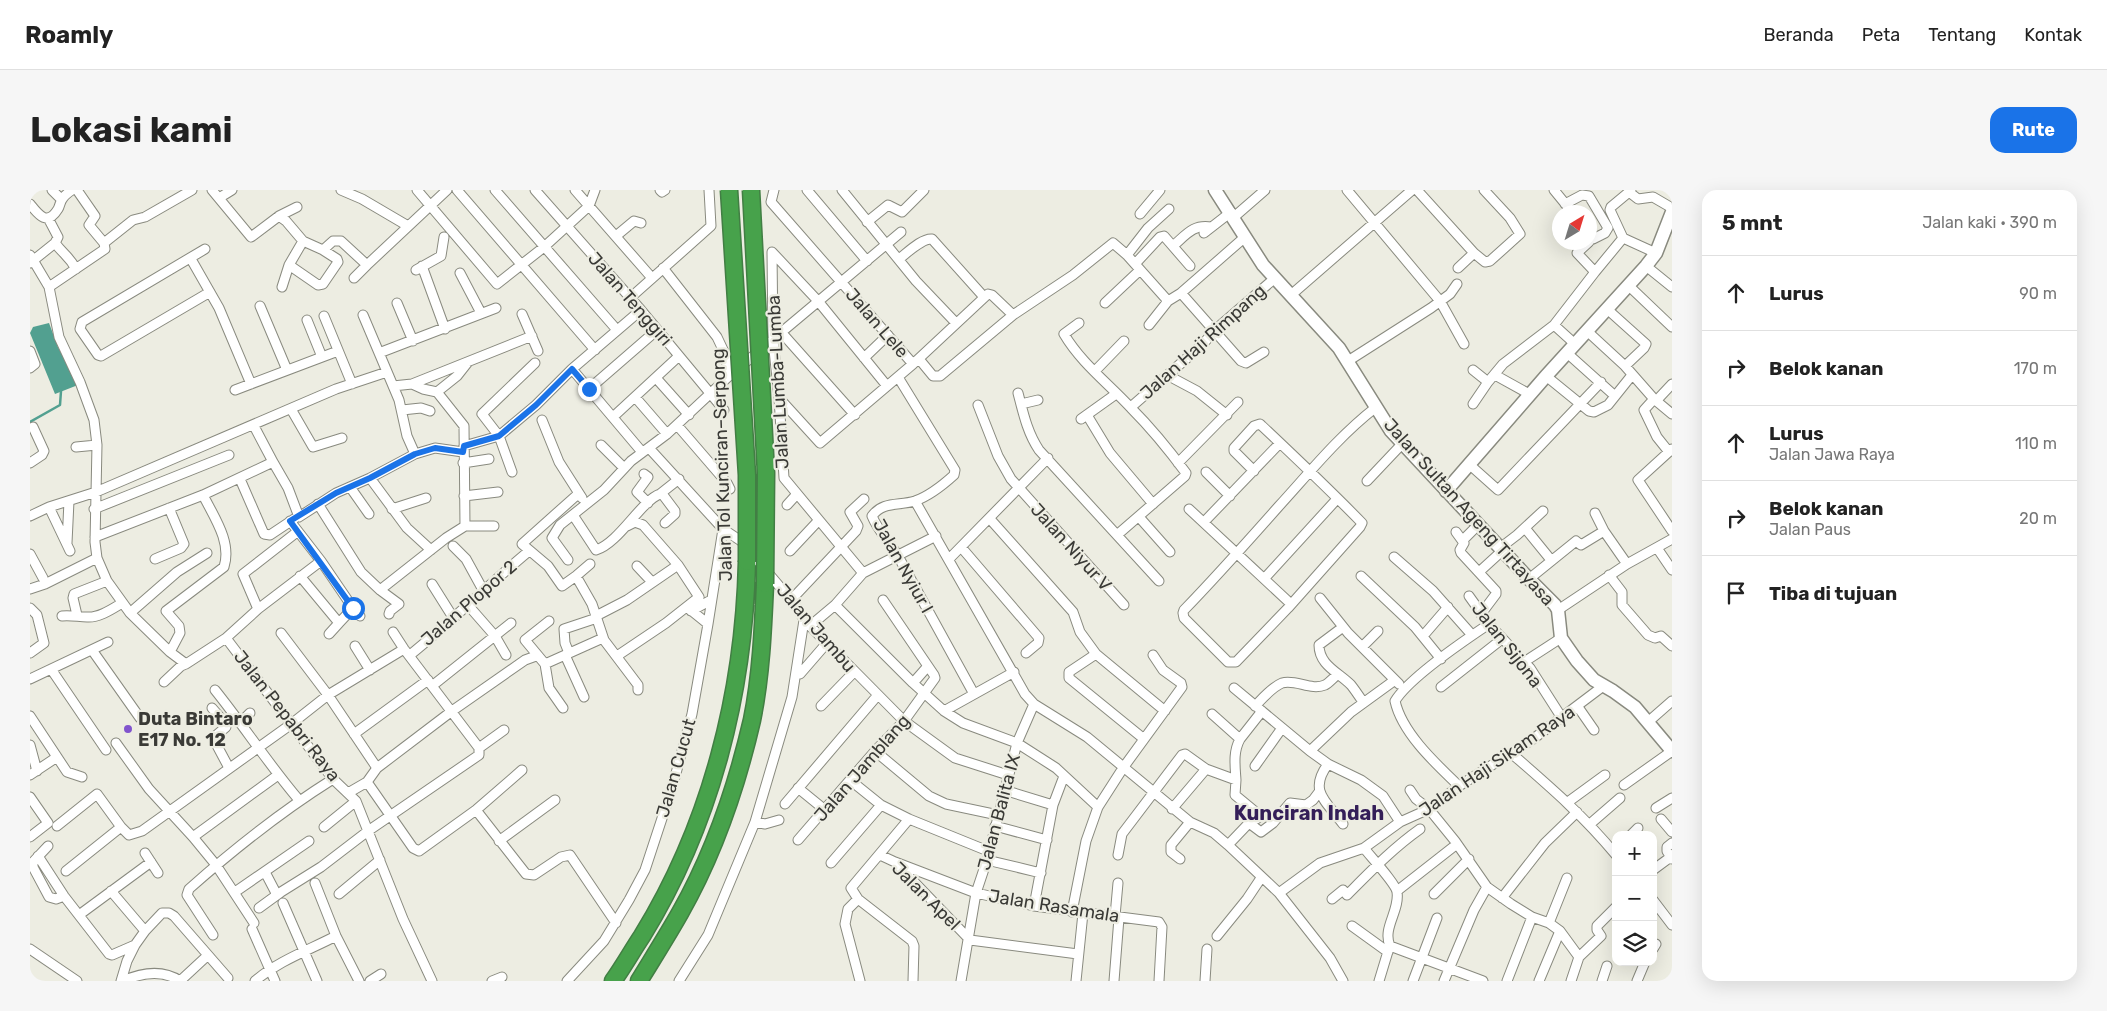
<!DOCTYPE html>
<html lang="id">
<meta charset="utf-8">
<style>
body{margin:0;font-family:Rubik,sans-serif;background:#f6f6f6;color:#222}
.controls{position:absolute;right:15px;bottom:15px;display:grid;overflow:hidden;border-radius:10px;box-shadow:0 5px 20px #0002}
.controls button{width:45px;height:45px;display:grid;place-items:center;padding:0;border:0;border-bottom:1px solid #e0e0e0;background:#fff;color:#222;font:25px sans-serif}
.compass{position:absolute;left:1522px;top:15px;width:45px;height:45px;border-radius:50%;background:#fff;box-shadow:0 5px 20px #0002;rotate:38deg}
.stop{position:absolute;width:15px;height:15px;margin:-11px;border:4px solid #1a73e8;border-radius:50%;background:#fff}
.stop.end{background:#1a73e8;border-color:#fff;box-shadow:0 1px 5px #0008}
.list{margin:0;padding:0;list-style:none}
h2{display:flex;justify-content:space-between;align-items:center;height:65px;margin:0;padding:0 20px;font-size:21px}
h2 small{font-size:16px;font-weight:400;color:#767676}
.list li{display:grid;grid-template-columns:32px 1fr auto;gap:15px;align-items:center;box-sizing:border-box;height:75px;padding:0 20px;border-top:1px solid #e0e0e0}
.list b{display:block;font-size:19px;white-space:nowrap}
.list p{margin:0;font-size:16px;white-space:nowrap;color:#767676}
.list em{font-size:16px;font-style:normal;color:#767676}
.icon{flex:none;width:28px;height:28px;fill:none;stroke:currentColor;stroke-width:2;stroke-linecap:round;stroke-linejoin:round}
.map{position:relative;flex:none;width:1642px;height:791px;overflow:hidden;border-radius:15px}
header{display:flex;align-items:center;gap:30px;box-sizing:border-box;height:70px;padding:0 25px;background:#fff;border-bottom:1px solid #e0e0e0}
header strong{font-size:24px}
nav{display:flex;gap:28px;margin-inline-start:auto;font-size:18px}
.intro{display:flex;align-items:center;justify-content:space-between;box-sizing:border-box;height:120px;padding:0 30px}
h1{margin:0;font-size:35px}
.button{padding:12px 22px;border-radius:15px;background:#1a73e8;color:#fff;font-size:18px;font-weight:700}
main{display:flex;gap:30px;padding:0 30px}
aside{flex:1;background:#fff;border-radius:15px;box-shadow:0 5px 20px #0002}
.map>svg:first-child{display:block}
</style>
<header>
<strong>Roamly</strong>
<nav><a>Beranda</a><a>Peta</a><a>Tentang</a><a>Kontak</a></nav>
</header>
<div class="intro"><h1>Lokasi kami</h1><a class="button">Rute</a></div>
<main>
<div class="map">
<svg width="1642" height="791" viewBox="0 0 1642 791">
<rect width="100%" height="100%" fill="#edede2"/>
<!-- water -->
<path fill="#52a090" d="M 19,133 L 28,157 L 48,195 L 25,204 L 0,143 L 3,137 Z"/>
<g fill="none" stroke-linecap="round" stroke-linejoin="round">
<!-- stream -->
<path stroke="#52a090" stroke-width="2.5" d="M 0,232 L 30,215 L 31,201"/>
<defs>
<path id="street" d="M 22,0 L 31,9
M 47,0 L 65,26 L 59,35 L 74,53
M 182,0 L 221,47 L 249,26 L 256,31 L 273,51 L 293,60 L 303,51 L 311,51 L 337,75 L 417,0
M 311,0 L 332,9 L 378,36
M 387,0 L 467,94 L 514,57 L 559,16 L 565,0
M 427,0 L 565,160
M 465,0 L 587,140
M 505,0 L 611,120 L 694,220
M 545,0 L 622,88
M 630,0 L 632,2 L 635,0
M 744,0 L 741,12 L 883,174
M 777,0 L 837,71
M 812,0 L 886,91 L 926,133
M 1317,0 L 1410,111 L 1434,154
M 1387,0 L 1444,63 L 1455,72 L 1460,71 L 1490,44 L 1480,28 L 1454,0
M 1524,0 L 1542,22
M 1601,0 L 1599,2 L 1608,9 L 1623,7 L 1642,18
M 189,8 L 202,0
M 0,14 C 8,24 17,37 28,19 C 30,16 30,11 33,8 C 35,5 39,2 42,0
M 1535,14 L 1552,5 L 1559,6 L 1578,38 L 1575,43 L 1563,49
M 1110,24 L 1130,0
M 249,26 L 267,17
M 1204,27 L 1235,0
M 18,28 L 28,47 L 25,53
M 837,32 L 858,15 L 872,22 L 894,0
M 1174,43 L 1201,22
M 586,46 L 604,31 L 611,33
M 1593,48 L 1626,63
M 1143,56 C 1156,45 1163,34 1181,37
M 175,59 L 52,132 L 50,139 L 68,165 L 71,166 L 180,102
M 742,62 L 743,150 L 749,208 L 754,288 L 833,383
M 742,62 L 788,111 L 857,196
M 0,65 L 19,97 L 29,147 L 50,192 L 64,230 L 67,255 L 65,352 L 67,368 L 77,391 L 100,423 L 140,462 L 156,474 L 196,448 L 303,589 L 326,611 L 373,729 L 402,791
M 1097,65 L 1118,38 L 1139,19
M 161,69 L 189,118 L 221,194
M 869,69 C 877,63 892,48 902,49 L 954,107
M 0,73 L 25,53 C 33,64 39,66 46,79
M 1105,74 L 1130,47 L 1134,46 L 1160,76
M 259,75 L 273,51
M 392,76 L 415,139
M 1616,76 L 1642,97
M 633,78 L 687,147 L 696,166 L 698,187
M 1428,78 L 1444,63
M 386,80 L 411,66 L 414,47
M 1565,82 L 1593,48 L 1580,20 L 1581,17 L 1599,2
M 430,83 L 451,123
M 324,88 L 337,75
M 1599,96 L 1642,137
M 19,97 L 75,59 L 74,53 L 103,30 L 115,27 L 162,0
M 252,97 L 259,75 L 288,95 L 293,94 L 308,72 L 307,69 L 293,60
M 1151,103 L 1211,171 L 1216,173 L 1234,162
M 1261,105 L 1382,0
M 600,108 L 681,36 L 679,0
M 367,113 L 383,151
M 1075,113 L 1110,80
M 230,116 L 257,180
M 1577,119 L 1616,154 L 1614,158 L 1595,176
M 492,124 L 508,161
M 333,125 L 369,210 L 377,246 L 385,264
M 294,126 L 322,194
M 277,130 L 292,167
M 1049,133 L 1034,144 C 1051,173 1079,194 1101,218 C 1121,238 1139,260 1156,283 L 1155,286 L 1087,345
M 1119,135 L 1138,111
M 1524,135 L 1545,154
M 1557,141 L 1595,176 L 1624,209 L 1642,224
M 751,142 L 825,225
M 0,161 L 5,174 L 0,178
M 349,163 L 466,118
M 1537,163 L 1585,206
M 834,168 L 858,145
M 889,169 L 903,186 L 910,186 L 983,125 L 1043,85 L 1083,53 L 1097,65 L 1138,111 L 1151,103 L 1215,47
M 1318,171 L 1401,118 L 1420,104 L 1427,94
M 542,179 L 612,262
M 1443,180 L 1458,192
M 1065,181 L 1094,151
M 1137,185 L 1167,201 L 1197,225
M 1465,185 L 1501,205
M 1516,186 L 1559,221 L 1564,222 L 1578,215 L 1602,185
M 868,187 L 925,280 L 924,285 C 913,295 899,306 885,311 C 869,316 853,311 842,326 C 848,341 859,351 868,366 L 944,504
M 626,188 L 659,225
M 382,194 L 393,199 L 407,202 L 427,186 L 438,172
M 363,196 L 382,194 L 502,146
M 559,199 L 627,140
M 205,200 L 308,161
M 407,202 L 434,236 L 435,336
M 988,203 C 993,222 997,242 1009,260 L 1129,391
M 605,207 L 637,244
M 749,208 L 790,253 L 883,174 L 958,104 L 962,105 L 983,125
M 1624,209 L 1614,220 L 1627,247 L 1639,262
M 1626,211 L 1642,194
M 991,214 L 1008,210
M 1443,214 L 1458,192 L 1473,174 L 1524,135 L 1565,82 L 1547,63 L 1559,52
M 948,215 L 968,266 L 981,289 L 1094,415
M 1101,217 L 1173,154 L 1185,140 L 1245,88
M 261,219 L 283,257 L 312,248
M 372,220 L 391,218 L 400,221
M 1057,225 L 1080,263 L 1123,314
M 583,227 L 649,166
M 1051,229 L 1086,204
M 512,230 L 529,272 L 552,308
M 647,235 L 697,293 L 700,299
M 224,236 L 243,272
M 571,255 L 594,278
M 434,256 L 469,246 L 506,215 L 542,179 L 611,120
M 46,257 L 67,255
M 619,258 L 693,339 L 711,351 L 761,410 L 776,432 L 874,531 L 925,568 L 978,585
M 1642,259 L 1608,290 L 1642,341
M 0,273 L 12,265 L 14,261 L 3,237
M 433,273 L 459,269
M 1148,273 L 1208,212
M 1440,275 L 1468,300 L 1571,192
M 1224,281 L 1204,261 L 1204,258 L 1224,236 L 1230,234 C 1265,267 1299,299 1332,333 L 1330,337 L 1258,418 L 1206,472 L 1198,472 L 1154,428 L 1153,423 L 1154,420 C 1187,386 1218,351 1249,316 C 1280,282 1309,246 1345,218
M 482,282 L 469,246 L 452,224 L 505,173
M 1176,282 L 1200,306
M 614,284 L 618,287 L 607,302 L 618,313
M 340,288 L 377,338 L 401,360
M 210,289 L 234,344 L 240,345 L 264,329
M 1337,291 L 1372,254
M 320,297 L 339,324
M 548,304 L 492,354 L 518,376 L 532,396 L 546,386 L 560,374
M 630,304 L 649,289
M 434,306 L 468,302
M 885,311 L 995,504 L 1004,514 L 1057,547 L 1160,632 L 1184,643 L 1198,655 L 1249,703 L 1300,768 L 1313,791
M 288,314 L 331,382 L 350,400 L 369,414 L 360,421 L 359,424
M 757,315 L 767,304
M 19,317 L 40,361
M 64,319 L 199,265
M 362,319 L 396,308
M 1159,319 L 1261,414
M 1565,323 L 1574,341 L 1597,374
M 543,325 L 566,360 C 589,353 611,311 630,304 L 633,305 L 645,321 L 645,324 L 635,333
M 0,326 L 19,317 L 66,302 L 306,199 L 357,182
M 1109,327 L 1140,362
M 960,329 L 1043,422 L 1050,442 L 1066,464 L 1135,521
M 1174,332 L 1250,253
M 1495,338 L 1521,370
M 1426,342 L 1434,353 L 1430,360 L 1431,363 L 1466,401 L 1466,404 L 1451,424
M 65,347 L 173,305 L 243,272 L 258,298 L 269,327 L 306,303 L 340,288 L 385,264 L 405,258 L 433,262
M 1433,350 L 1449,334
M 37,353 L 39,311
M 423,356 L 436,369 L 453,400
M 931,357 L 1009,448 L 1008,453 L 996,463
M 1470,358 L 1487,345 L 1513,321
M 1627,358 L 1642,380
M 760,361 L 789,330
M 0,364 L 13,388
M 1364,367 L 1403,401 L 1442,445
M 125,369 L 151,358 L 154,354 L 139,318
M 919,369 L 1018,268
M 538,370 L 522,348 L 530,335 L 574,300 L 601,271 L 637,244 L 698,187 L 871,42
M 607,376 L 622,392
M 1449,382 L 1472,361
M 1579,385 L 1592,402 L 1592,415 L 1618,445 L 1625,448 L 1631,446 L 1642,456
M 270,386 L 309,433 L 323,418 L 291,371
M 546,386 L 562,414 L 574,450 L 608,495 L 608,500
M 1331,386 L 1385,437 L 1411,469
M 1234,389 L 1307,309
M 1499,389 L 1546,351 L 1551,355 L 1574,341
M 402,394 L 424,429
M 0,399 L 15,394 L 67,368
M 350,400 L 416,348 L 435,336 L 464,336
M 1439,406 L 1459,434 L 1500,478 L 1532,528
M 1290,408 L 1318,443 L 1369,494
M 761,410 L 826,341 L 828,336 L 820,322 L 834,309
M 437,414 L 465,446 L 476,465
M 805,415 L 883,493 L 914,521 L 933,533 L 987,553 L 1026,578 L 1068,617
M 657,417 L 678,434
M 0,418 L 7,425 L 14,453 L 0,463
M 323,418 L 330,426
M 228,419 L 213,384 L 267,342
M 1528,420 L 1597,374 L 1642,349
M 661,421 L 681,410
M 100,423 L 147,382 L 177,363
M 47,425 L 43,408 L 44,404 L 77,391
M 32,426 C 41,425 49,427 57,427 C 69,428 82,419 92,413
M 566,426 L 597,410 L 648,375
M 519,431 L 495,450 L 515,474 L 573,448
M 780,436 L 805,415 L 833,383 L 906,346
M 1313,437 L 1289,455 C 1289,475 1308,482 1321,495 C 1325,500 1329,506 1333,512
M 251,443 L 298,505 L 347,578
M 299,444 L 309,433
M 1393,446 L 1418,417
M 196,448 L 228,419 L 291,371 L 260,331
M 325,456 L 340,480
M 1332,457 L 1348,441
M 62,460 L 110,528
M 140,462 L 150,443 L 149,436 L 136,421 L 194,377 C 202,352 184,327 173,305
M 539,463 L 535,453 L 534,439 L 567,428
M 1066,464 L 1039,482 L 1039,488 L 1114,549
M 380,465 C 421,432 458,395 499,361
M 535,465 L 554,507
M 587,466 L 636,433 L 669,407 L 648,375 L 613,335 L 605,332 L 597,336
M 1494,472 L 1531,448
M 515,474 L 519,498 L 533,518
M 21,479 L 76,560
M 770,484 L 796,454
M 0,489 L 78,452
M 134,492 L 151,476 L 156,474
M 883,493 L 898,476
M 402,496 L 481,433
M 1411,497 L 1472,449
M 1204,498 L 1280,561 L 1321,522 L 1365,490
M 185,500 C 214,536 239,575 269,610
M 791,516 L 824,482
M 1225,516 C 1233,508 1242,497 1252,493 C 1266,489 1281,501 1295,495 C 1299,493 1303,488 1307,485
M 1548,517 L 1564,540
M 182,518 L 196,534 L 196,537 L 183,548 L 199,578
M 914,521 L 984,482
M 1182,524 L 1210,549 L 1232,521
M 0,526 L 37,582 L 52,587
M 211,532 L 220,523
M 1618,532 L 1642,511
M 324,544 L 398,490
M 86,553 L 119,599 L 163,647 L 186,675 L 224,733
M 0,555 L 7,581
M 449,558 L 474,540
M 845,561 L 899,606 L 916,614 L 968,625
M 1280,561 L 1298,574
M 1481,563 C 1519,596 1554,626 1586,665
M 1225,576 L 1252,538
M 0,585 L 27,567
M 820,590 L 851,615 L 879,629 L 958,661
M 1206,590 L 1205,605 L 1228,624 L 1228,628 L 1219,633 L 1231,642 L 1243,633 L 1260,613 L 1276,615 L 1283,610 L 1289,602
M 337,592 L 383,658 L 389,661 L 446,620 L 492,580
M 1594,595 L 1642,561
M 1429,596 C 1406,574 1372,543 1365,511 C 1379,488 1435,450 1459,434
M 768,598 L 795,620
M 974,600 L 1023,615
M 1380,600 L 1386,609 L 1399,619 L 1425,651 L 1457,697 L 1481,714 L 1502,727 L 1519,733 L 1530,741 L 1549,767 L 1541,791
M 318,603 L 337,592 L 347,578 L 422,521 L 495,470 L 506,466
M 0,607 L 18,633 L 0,647
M 1538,612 L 1575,585
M 755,614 L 847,506
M 1626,618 L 1642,608
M 1142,619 L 1176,579
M 446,620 L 496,684 L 504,685 L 531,667 L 540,665 L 586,733
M 879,629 L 821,698 L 828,709 L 882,751 L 884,756 L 883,791
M 1631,629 L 1642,642
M 725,632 L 735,634 L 749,630
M 1313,634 C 1296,611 1278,601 1298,574 L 1331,590 L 1353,606 L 1370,632
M 1560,634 L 1590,608
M 27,636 L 67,604 L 91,637 L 99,645 L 112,641 L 260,535 L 298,505 L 374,459
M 965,636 L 1017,650
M 294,637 L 326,611
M 1601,645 L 1608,638
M 163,647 L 248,585
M 768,650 L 845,561 L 874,531 L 905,488 L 904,485 L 853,410
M 469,651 L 525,610
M 1642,653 L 1637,657 L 1637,661 L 1642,669
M 1198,655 L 1219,633
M 18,656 L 3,672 L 3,677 L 19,707 L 26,709 L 34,706
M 1334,658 C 1340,666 1366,694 1367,702 C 1370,721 1352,738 1360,756 L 1453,791
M 115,663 L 128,683
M 850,665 L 865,672 L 940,750 L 1048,764
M 1088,665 L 1092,644 L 1152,565 L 1155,564 L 1176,579 L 1206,590 C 1205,575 1203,562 1210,549
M 8,666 L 34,706 L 79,764 L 82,765 L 105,755 L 115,741 L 81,701
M 1150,669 L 1141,662 L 1141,655 L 1160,632
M 957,670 L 1011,683
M 865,672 L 946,703 L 1004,716 L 1129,732 L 1132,737 L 1129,791
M 801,673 L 851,615
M 1623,680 L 1642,666
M 36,681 L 91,637
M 235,682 L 247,705
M 285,693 L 306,746 L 329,791
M 1367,701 L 1427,654
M 205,702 L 279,651
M 1249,703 L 1290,673 L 1334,658 L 1370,632 L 1399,619 L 1429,596 L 1503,549 L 1572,497
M 309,704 L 350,670
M 1404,704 L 1439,669
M 1472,708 L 1515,653 L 1547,622
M 828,709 L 818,719 L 815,734 L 830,791
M 1302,709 L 1313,700 L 1317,705 C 1340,682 1363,658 1390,639
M 1623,710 L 1642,735
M 253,713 L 287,791
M 1004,716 L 1023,615 L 1034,586
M 229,718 L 251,702 L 291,677 L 338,641 L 449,565 L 449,558 L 374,459 L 363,442
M 1042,722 L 1056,651 L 1068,617 L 1093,578 L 1152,497 L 1151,493 L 1133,480 L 1123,465
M 49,725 L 121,672
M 1085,726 L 1088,693
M 1519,733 L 1537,688
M 1322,736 L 1358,762
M 222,739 L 245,791
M 115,741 L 132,723 L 139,723 L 144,726 L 198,788
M 183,745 L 157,705 L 159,699 C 204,659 252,621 303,589
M 1187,746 L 1217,709 L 1231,688
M 0,759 L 47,791
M 1623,759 L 1626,754
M 1549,767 L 1571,746 L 1567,740 L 1567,736 L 1586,717
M 91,791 L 97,771 L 105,755
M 93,791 C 111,783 132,779 150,791
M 150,791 L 177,766
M 225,791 C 248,771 279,760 306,746
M 340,791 L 351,784
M 462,791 L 472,787
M 537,791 L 574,751 L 599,710 L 615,680 L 642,598 L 662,524 L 678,434 L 693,339
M 649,791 L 678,745 L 725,632 L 762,507 L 774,430
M 931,791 L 946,703 L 957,670 L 987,553 L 1004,514
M 1046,791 L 1053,723
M 1084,791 L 1089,728
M 1175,791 L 1177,759
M 1349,791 L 1359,758
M 1383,791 L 1407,728
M 1414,791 L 1444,720 L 1457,697
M 1477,791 L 1502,727
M 1509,791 L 1530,741
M 1572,791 L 1577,776
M 1607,791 L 1615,772"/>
<path id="secondary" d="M 1185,0 L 1233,75 L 1309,158 L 1361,241 L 1499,389 L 1525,415 L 1528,420 L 1531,448 L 1547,471 L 1564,490 L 1583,501 L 1605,517 L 1642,561
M 1416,301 L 1516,186 L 1616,76 L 1626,63 L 1642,22"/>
<path id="highway" d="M 583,791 C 593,777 602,761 612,746 C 681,634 714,503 717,372
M 609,791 C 623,768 637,746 650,723 C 683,665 707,595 722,530 C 731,486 733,440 735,394"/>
</defs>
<!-- street casing -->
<use href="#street" stroke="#898a7f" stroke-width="11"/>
<!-- secondary casing -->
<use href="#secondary" stroke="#898a7f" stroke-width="15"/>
<!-- highway casing -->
<use href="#highway" stroke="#427e44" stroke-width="19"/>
<!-- street -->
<use href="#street" stroke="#fff" stroke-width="9"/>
<!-- secondary -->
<use href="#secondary" stroke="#fff" stroke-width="12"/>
<!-- highway -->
<use href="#highway" stroke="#47a24b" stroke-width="16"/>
<defs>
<path id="highway-bridge" d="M 699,0 L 717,285 L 717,372
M 721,0 L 736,283 L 735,394"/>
</defs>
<!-- highway-bridge casing -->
<use href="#highway-bridge" stroke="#427e44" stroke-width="19" stroke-linecap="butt"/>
<!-- highway-bridge -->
<use href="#highway-bridge" stroke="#47a24b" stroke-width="16"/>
</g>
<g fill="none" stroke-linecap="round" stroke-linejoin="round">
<!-- route -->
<path stroke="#1a73e8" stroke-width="6" d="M 323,418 L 260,331 L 306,303 L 340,288 L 385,264 L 405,258 L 433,262 L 434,256 L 469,246 L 506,215 L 542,179 L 559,199"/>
</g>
<!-- markers -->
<circle fill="#8154cd" stroke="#edede2" stroke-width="2" cx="98" cy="539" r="5"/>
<g text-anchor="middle" stroke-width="4.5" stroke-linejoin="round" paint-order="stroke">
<!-- street labels -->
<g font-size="18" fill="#3a3a36" stroke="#edede2">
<text transform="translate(600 109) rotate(49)" y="6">Jalan Tenggiri</text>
<text transform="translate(847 133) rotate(49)" y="6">Jalan Lele</text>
<text transform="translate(1173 152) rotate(-42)" y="6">Jalan Haji Rimpang</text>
<text transform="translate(748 192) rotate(-93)" y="6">Jalan Lumba-Lumba</text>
<text transform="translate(692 275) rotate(-92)" y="6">Jalan Tol Kunciran–Serpong</text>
<text transform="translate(1439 322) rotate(48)" y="6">Jalan Sultan Ageng Tirtayasa</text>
<text transform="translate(1041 357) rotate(48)" y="6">Jalan Niyur V</text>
<text transform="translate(873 376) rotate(61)" y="6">Jalan Nyiur I</text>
<text transform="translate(439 413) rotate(-41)" y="6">Jalan Plopor 2</text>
<text transform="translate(786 438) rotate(49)" y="6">Jalan Jambu</text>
<text transform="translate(1477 455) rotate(52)" y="6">Jalan Sijona</text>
<text transform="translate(257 526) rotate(52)" y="6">Jalan Pepabri Raya</text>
<text transform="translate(1467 571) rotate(-34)" y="6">Jalan Haji Sikam Raya</text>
<text transform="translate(646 578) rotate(-74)" y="6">Jalan Cucut</text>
<text transform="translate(832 578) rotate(-49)" y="6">Jalan Jamblang</text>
<text transform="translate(969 622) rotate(-75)" y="6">Jalan Balita IX</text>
<text transform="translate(896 706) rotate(45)" y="6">Jalan Apel</text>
<text transform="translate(1024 716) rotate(9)" y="6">Jalan Rasamala</text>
</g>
<!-- poi labels -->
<g font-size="18" font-weight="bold" fill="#3a3a36" stroke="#edede2" text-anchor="start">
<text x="108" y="535">Duta Bintaro<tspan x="108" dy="21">E17 No. 12</tspan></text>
</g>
<!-- quarter labels -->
<g font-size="20" font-weight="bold" fill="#341e58" stroke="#edede2">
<text x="1279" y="630">Kunciran Indah</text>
</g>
</g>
</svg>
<div class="controls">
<button>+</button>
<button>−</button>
<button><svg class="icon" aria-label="layers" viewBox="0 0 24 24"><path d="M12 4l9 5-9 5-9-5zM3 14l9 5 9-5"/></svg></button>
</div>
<svg class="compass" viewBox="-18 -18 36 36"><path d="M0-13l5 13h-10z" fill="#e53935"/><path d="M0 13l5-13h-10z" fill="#767676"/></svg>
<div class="stop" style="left:323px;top:418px"></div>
<div class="stop end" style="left:559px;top:199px"></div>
</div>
<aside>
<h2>5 mnt<small>Jalan kaki · 390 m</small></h2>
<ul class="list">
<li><svg class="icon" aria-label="ahead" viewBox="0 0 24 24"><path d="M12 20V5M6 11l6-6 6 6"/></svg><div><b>Lurus</b></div><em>90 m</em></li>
<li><svg class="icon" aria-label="right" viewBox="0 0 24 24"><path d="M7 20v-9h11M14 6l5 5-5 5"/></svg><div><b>Belok kanan</b></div><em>170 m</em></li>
<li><svg class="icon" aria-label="ahead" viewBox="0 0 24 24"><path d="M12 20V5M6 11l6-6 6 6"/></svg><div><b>Lurus</b><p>Jalan Jawa Raya</p></div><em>110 m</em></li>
<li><svg class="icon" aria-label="right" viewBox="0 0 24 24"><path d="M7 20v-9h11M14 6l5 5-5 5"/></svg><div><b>Belok kanan</b><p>Jalan Paus</p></div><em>20 m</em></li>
<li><svg class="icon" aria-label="arrive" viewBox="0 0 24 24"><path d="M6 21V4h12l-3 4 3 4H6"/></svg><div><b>Tiba di tujuan</b></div></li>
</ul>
</aside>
</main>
